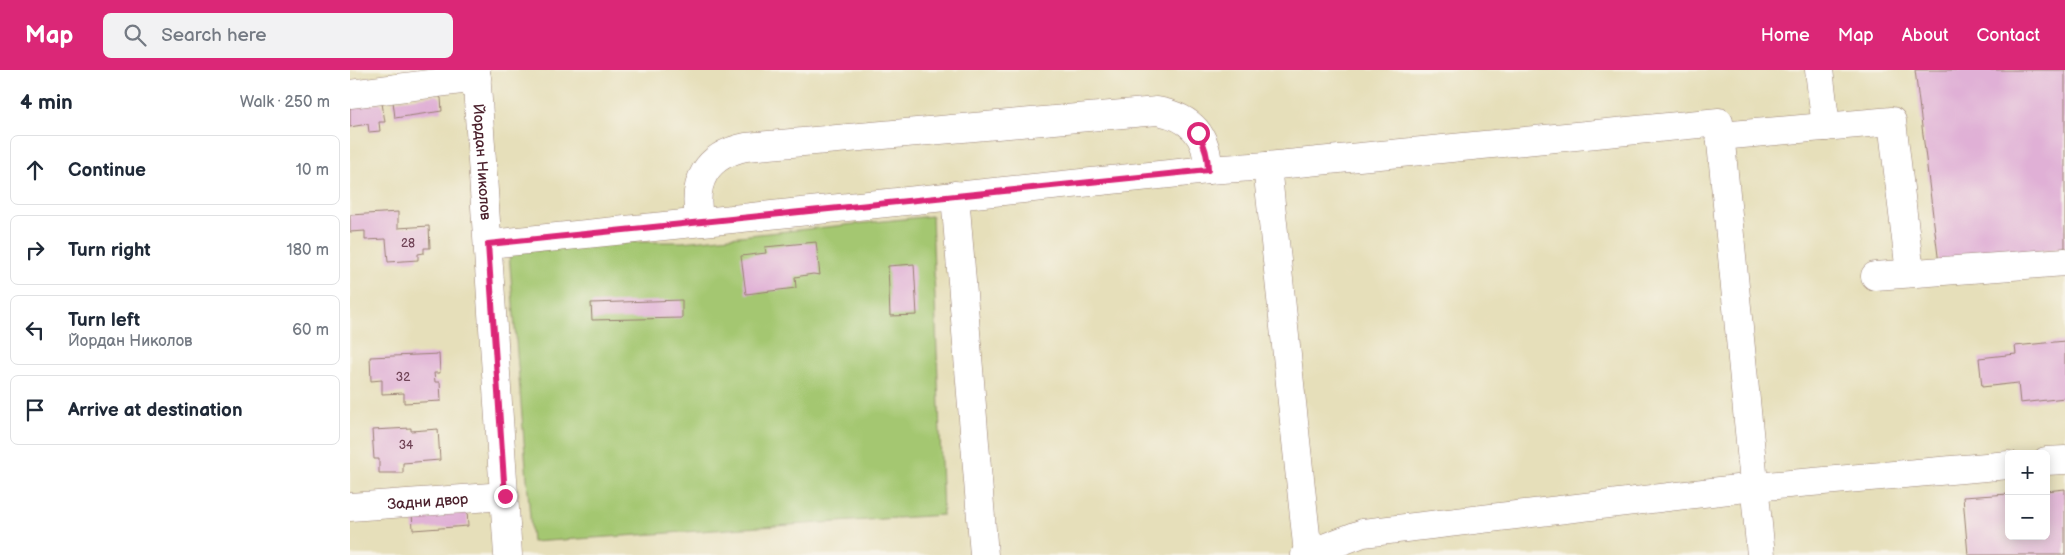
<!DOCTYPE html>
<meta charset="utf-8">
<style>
body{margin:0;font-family:"Balsamiq Sans",sans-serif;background:#f2f2f3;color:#1f2937}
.controls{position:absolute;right:15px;bottom:15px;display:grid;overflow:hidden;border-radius:8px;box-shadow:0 2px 12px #0003}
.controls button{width:45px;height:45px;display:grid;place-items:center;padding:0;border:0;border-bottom:1px solid #e0e1e3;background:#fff;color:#1f2937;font:25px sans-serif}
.stop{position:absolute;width:15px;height:15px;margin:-11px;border:4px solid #db2777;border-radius:50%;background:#fff}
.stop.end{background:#db2777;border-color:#fff;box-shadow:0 1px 5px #0008}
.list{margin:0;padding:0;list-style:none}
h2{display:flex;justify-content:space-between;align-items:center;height:65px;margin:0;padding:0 20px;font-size:21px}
h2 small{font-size:16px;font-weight:400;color:#747a83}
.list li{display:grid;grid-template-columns:32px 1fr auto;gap:15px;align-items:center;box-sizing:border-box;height:70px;margin:0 10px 10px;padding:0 10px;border:1px solid #e0e1e3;border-radius:8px}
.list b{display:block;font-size:19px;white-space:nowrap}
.list p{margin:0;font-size:16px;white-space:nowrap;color:#747a83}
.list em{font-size:16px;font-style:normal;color:#747a83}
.icon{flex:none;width:28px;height:28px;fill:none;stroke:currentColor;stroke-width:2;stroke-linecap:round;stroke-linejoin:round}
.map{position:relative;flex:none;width:1715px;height:485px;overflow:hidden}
header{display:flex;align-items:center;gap:30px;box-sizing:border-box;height:70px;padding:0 25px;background:#db2777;color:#fff}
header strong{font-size:24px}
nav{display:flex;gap:28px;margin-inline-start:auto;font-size:18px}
.search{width:350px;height:45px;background:#f2f2f3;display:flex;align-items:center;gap:12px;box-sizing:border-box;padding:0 18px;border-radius:8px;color:#747a83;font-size:19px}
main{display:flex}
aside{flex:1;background:#fff}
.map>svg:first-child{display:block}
</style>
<header>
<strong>Map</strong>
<div class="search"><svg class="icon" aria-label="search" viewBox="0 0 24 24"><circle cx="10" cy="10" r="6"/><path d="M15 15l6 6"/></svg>Search here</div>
<nav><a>Home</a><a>Map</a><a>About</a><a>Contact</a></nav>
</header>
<main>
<aside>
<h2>4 min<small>Walk · 250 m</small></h2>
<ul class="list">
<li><svg class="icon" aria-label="ahead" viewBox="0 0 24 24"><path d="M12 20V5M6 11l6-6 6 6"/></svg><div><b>Continue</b></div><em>10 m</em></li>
<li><svg class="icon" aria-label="right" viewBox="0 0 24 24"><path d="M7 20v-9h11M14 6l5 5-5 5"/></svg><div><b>Turn right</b></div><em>180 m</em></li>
<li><svg class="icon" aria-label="left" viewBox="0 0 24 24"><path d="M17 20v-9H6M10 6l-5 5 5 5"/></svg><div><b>Turn left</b><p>Йордан Николов</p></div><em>60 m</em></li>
<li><svg class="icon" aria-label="arrive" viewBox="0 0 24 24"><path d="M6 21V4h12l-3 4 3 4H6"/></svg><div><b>Arrive at destination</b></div></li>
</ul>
</aside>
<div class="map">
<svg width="1715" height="485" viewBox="0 0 1715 485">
<rect width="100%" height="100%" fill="#f7f3e8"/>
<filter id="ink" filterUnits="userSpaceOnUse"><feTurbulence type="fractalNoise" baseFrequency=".02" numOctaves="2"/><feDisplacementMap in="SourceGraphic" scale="10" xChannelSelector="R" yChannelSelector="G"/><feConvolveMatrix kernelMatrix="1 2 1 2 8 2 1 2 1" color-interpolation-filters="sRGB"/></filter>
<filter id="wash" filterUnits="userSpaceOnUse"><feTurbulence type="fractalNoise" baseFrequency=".0096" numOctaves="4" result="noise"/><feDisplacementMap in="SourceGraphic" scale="20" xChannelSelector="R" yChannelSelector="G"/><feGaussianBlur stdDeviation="1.12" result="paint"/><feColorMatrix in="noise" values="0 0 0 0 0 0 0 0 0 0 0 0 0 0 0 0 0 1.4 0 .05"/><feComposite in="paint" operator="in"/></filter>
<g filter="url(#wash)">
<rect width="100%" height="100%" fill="#e6dfba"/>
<!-- green -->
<path fill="#a4c771" stroke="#77734e" d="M 582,146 L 593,445 L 182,472 L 159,183 L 271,172 L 332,172 Z"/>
<g id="blocks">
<!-- building -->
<path fill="#e0b0d6" d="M 1565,0 L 1715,0 L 1715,178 L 1589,194 Z
M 87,25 L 91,28 L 92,41 L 45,48 L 43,31 Z
M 32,33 L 35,52 L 29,52 L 30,61 L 19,62 L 18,54 L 0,57 L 0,37 Z
M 48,142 L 48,158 L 79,156 L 80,178 L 74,178 L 74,183 L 68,184 L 68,190 L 38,192 L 36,169 L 15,170 L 15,161 L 0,162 L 0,145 Z
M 466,172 L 470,205 L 463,204 L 445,207 L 446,218 L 396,224 L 391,186 L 416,183 L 415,177 Z
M 564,194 L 567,245 L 540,246 L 538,196 Z
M 332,230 L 332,248 L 242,250 L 241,233 Z
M 1715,271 L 1715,328 L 1670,333 L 1668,313 L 1632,317 L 1629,288 L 1666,284 L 1665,276 Z
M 89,284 L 90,303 L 84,303 L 85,312 L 90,312 L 91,331 L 54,333 L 54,323 L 32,324 L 32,310 L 21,311 L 20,287 Z
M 61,358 L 61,361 L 88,359 L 90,390 L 53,393 L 53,403 L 29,403 L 29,389 L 24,389 L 22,360 Z
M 1715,419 L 1715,485 L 1618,485 L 1613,427 L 1659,424 L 1659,466 L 1696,466 L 1696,421 Z
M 117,439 L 118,456 L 63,460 L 62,441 Z"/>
</g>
</g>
<g filter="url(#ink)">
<use href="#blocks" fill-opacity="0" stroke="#987f72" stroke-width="1"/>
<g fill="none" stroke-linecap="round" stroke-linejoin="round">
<defs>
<g id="minor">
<path id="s1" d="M 126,0 L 158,485"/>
<path d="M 1469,0 L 1476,57"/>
<path d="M 0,24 L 127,8"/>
<path d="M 1370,66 L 1542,51 L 1560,203"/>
<path d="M 917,96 L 958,484"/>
<path d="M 605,125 L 634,485"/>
<path d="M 350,152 C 341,112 356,85 396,77 L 807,41 C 841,47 858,65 858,100"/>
<path d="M 139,174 L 858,100 L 917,96 L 1369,52 L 1411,485"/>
<path d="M 1525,206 L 1715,192"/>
<path d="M 1696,391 L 1715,390"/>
<path id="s2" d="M 0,437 L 155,426"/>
<path d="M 955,485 L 1013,463 L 1404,417 L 1659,395"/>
</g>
</defs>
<!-- minor casing -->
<use href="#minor" stroke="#987f72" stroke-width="29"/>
<!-- minor -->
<use href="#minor" stroke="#fff" stroke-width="28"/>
</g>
</g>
<g fill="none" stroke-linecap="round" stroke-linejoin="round" filter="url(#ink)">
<!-- route -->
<path stroke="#db2777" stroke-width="6" d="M 155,426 L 138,174 L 858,100 C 858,85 855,75 848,63"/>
</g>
<g text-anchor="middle" stroke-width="4" stroke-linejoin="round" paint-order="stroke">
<!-- number labels -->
<g font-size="12" fill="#704356">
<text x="58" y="177">28</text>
<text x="53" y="311">32</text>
<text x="56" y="379">34</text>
</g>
<!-- street labels -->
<g font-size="15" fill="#4a1f2b" stroke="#f7f3e8">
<text dy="5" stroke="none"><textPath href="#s1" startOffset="92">Йордан Николов</textPath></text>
<text dy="5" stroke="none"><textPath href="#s2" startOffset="78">Задни двор</textPath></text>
</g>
</g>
</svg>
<div class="controls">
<button>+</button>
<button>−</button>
</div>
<div class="stop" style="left:848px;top:63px"></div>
<div class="stop end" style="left:155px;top:426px"></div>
</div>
</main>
